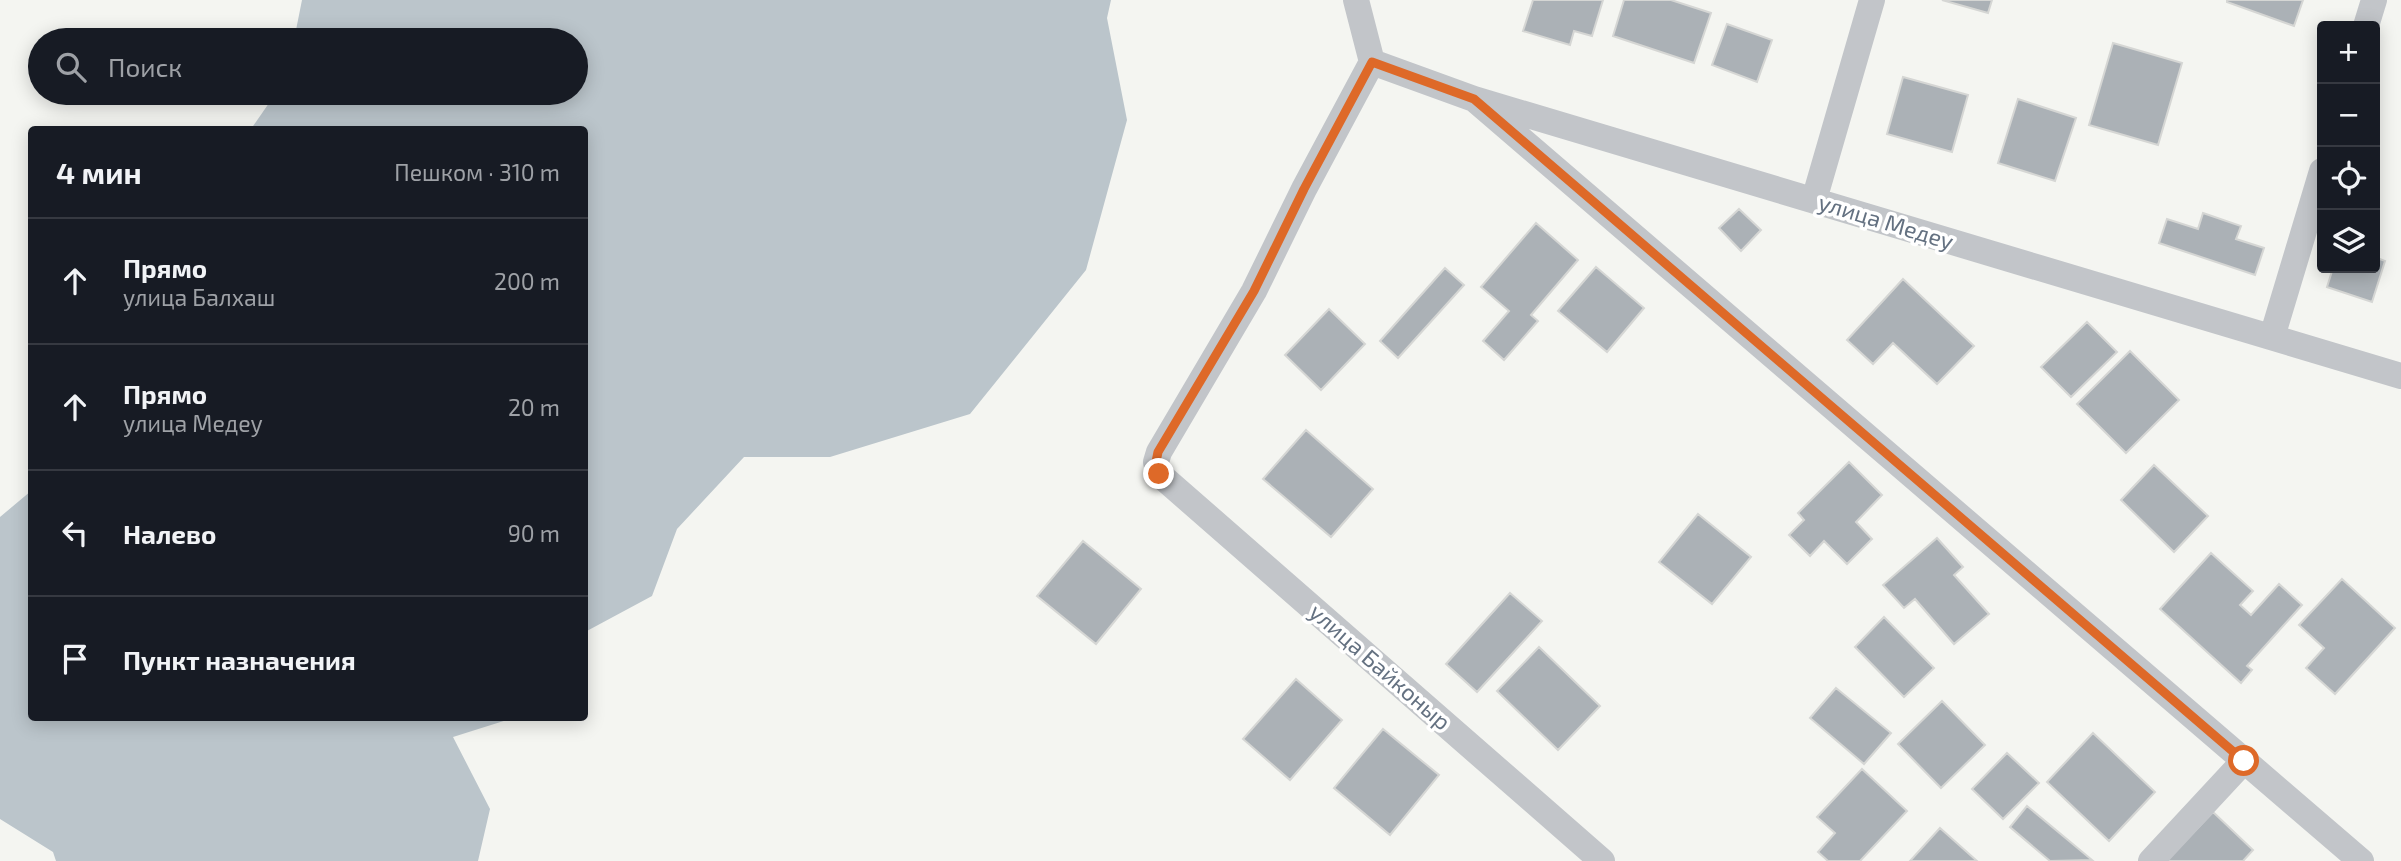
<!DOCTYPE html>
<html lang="ru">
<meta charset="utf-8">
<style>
body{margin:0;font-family:"Exo 2",sans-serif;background:#242831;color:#f1f3f6}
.controls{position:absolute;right:21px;top:21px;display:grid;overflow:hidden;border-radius:7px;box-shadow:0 4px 18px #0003}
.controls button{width:63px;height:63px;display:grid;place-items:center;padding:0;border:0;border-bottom:2px solid #363941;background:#171b24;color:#f1f3f6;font:35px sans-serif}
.stop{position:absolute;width:21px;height:21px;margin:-16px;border:5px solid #de6928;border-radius:50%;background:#fff}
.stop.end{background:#de6928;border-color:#fff;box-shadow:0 2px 7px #0008}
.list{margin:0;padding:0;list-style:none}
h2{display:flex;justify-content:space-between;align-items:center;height:91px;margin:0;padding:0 28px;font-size:30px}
h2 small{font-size:23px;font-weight:400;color:#9ea1a6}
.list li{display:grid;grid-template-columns:46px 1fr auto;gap:21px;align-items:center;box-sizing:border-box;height:126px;padding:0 28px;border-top:2px solid #363941}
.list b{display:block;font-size:26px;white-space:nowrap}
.list p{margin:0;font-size:23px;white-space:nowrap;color:#9ea1a6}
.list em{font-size:23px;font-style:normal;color:#9ea1a6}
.icon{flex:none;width:38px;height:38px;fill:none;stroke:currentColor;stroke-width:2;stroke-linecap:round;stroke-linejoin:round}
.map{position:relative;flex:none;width:2401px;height:861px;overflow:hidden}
.search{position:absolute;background:#171b24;box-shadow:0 4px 18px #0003;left:28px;top:28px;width:560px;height:77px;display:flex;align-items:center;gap:18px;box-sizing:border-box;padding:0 24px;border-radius:38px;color:#9ea1a6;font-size:26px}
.panel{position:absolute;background:#171b24;box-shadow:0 4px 18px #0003;left:28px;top:126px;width:560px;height:595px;border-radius:7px}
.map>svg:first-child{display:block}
</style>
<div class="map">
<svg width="2401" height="861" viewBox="0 0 2401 861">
<rect width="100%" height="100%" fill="#f4f5f1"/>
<!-- water -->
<path fill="#bbc5cb" d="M 302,0 L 1111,0 L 1107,18 L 1127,120 L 1086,270 L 970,414 L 830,457 L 744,457 L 677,529 L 652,596 L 585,632 L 584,130 L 251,129 L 276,93 L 576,93 L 576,40 L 294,40 Z
M 31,491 L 32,718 L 513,718 L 453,737 L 490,809 L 478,861 L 56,861 L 53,852 L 0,819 L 0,517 Z"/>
<!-- building -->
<path fill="#abb1b6" stroke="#d5d6d4" stroke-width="2" d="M 1533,0 L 1603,0 L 1592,36 L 1574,31 L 1570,45 L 1523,31 Z
M 1624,0 L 1671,0 L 1711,13 L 1694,63 L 1613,36 Z
M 1942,0 L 1992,0 L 1988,13 Z
M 2227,0 L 2303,0 L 2294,26 L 2227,2 Z
M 1727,24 L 1772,40 L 1757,82 L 1712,65 Z
M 2113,43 L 2182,63 L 2158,145 L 2089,125 Z
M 1903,77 L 1968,95 L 1952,152 L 1887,134 Z
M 2018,99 L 2076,118 L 2055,181 L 1998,163 Z
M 1739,209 L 1761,230 L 1741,251 L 1719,228 Z
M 2203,213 L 2241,226 L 2236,239 L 2264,248 L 2255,275 L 2159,243 L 2167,219 L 2198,229 Z
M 1536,223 L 1578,260 L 1531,315 L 1538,321 L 1504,360 L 1483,341 L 1509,311 L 1481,287 Z
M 2375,257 L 2385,261 L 2372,302 L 2327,287 L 2333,268 L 2375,268 Z
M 1596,267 L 1644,308 L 1607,352 L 1558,311 Z
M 1445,268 L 1464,285 L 1398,358 L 1380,341 Z
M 1903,279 L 1974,346 L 1937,384 L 1893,343 L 1873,364 L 1847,340 Z
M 1329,309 L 1365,344 L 1321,390 L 1285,355 Z
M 2087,322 L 2117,352 L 2071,397 L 2041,367 Z
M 2130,351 L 2179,400 L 2126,453 L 2077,404 Z
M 1306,430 L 1373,489 L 1331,537 L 1263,479 Z
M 1849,462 L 1882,495 L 1856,522 L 1872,539 L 1847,564 L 1824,541 L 1810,556 L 1789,535 L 1804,520 L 1798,513 Z
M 2154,465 L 2208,516 L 2174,552 L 2121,500 Z
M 1698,514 L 1751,557 L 1712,604 L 1659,562 Z
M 1937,538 L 1963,567 L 1954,575 L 1989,614 L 1954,644 L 1915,599 L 1904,608 L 1883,585 Z
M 1083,541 L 1141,589 L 1096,644 L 1037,596 Z
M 2211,553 L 2253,591 L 2240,605 L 2251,615 L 2279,584 L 2302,605 L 2247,666 L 2252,670 L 2241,683 L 2160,609 Z
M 2342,579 L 2395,628 L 2335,694 L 2306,668 L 2324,648 L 2299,625 Z
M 1510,593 L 1542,621 L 1477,692 L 1446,664 Z
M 1884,617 L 1934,668 L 1904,697 L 1855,647 Z
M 1539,647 L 1600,706 L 1558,750 L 1497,691 Z
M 1296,679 L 1342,720 L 1290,780 L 1243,739 Z
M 1836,688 L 1891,733 L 1864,764 L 1810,718 Z
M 1942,701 L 1985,745 L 1941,788 L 1898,744 Z
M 1383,729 L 1439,775 L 1390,835 L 1334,788 Z
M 2093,733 L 2155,792 L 2109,841 L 2047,782 Z
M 2007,753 L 2039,783 L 2003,819 L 1972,789 Z
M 1862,769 L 1907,811 L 1860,861 L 1828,861 L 1818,852 L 1835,833 L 1817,817 Z
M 2027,806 L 2092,860 L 2050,861 L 2010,827 Z
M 2213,812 L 2253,850 L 2243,861 L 2166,861 Z
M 1940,828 L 1977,861 L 1910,861 Z"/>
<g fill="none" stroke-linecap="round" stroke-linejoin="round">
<!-- minor -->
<path stroke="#c2c5c9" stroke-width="26" d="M 1356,0 L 1372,62 L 1304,189 L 1254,291 L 1159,452 L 1156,462 L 1159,474 L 1602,861
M 2366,26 L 2374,0
M 1372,62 L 1474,99 L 2401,376
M 1474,99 L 2361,861
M 1814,200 L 1872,0
M 2272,337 L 2322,171
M 2151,861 L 2244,761"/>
</g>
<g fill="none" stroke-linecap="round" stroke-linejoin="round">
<!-- route -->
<path stroke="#de6928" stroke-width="9" d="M 1159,474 L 1156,462 L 1158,452 L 1254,291 L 1304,189 L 1372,62 L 1474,99 L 2244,761"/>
</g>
<g text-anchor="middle" stroke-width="7" stroke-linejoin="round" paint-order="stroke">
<!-- street labels -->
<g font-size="23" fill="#647181" stroke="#fff">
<text transform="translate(1886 222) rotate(17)" y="8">улица Медеу</text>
<text transform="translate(1380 667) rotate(41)" y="8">улица Байконыр</text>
</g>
</g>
</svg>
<div class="controls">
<button>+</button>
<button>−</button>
<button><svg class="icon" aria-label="locate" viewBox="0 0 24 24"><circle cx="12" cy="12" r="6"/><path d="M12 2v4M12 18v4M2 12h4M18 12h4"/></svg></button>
<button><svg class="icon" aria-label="layers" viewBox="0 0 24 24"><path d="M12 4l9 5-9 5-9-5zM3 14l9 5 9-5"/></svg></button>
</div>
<div class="stop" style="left:2244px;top:761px"></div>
<div class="stop end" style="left:1159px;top:474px"></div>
<div class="search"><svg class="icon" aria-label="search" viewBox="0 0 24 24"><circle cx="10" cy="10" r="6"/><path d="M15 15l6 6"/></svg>Поиск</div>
<section class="panel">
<h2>4 мин<small>Пешком · 310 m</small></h2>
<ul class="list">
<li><svg class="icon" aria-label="ahead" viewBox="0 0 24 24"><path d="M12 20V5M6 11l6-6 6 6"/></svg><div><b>Прямо</b><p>улица Балхаш</p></div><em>200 m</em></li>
<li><svg class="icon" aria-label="ahead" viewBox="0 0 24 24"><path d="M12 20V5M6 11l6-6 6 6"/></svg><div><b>Прямо</b><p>улица Медеу</p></div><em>20 m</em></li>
<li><svg class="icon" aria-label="left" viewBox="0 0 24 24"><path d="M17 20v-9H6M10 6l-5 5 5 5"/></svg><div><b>Налево</b></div><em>90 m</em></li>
<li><svg class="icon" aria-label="arrive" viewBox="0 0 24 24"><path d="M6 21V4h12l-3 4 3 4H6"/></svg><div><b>Пункт назначения</b></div></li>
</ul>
</section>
</div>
